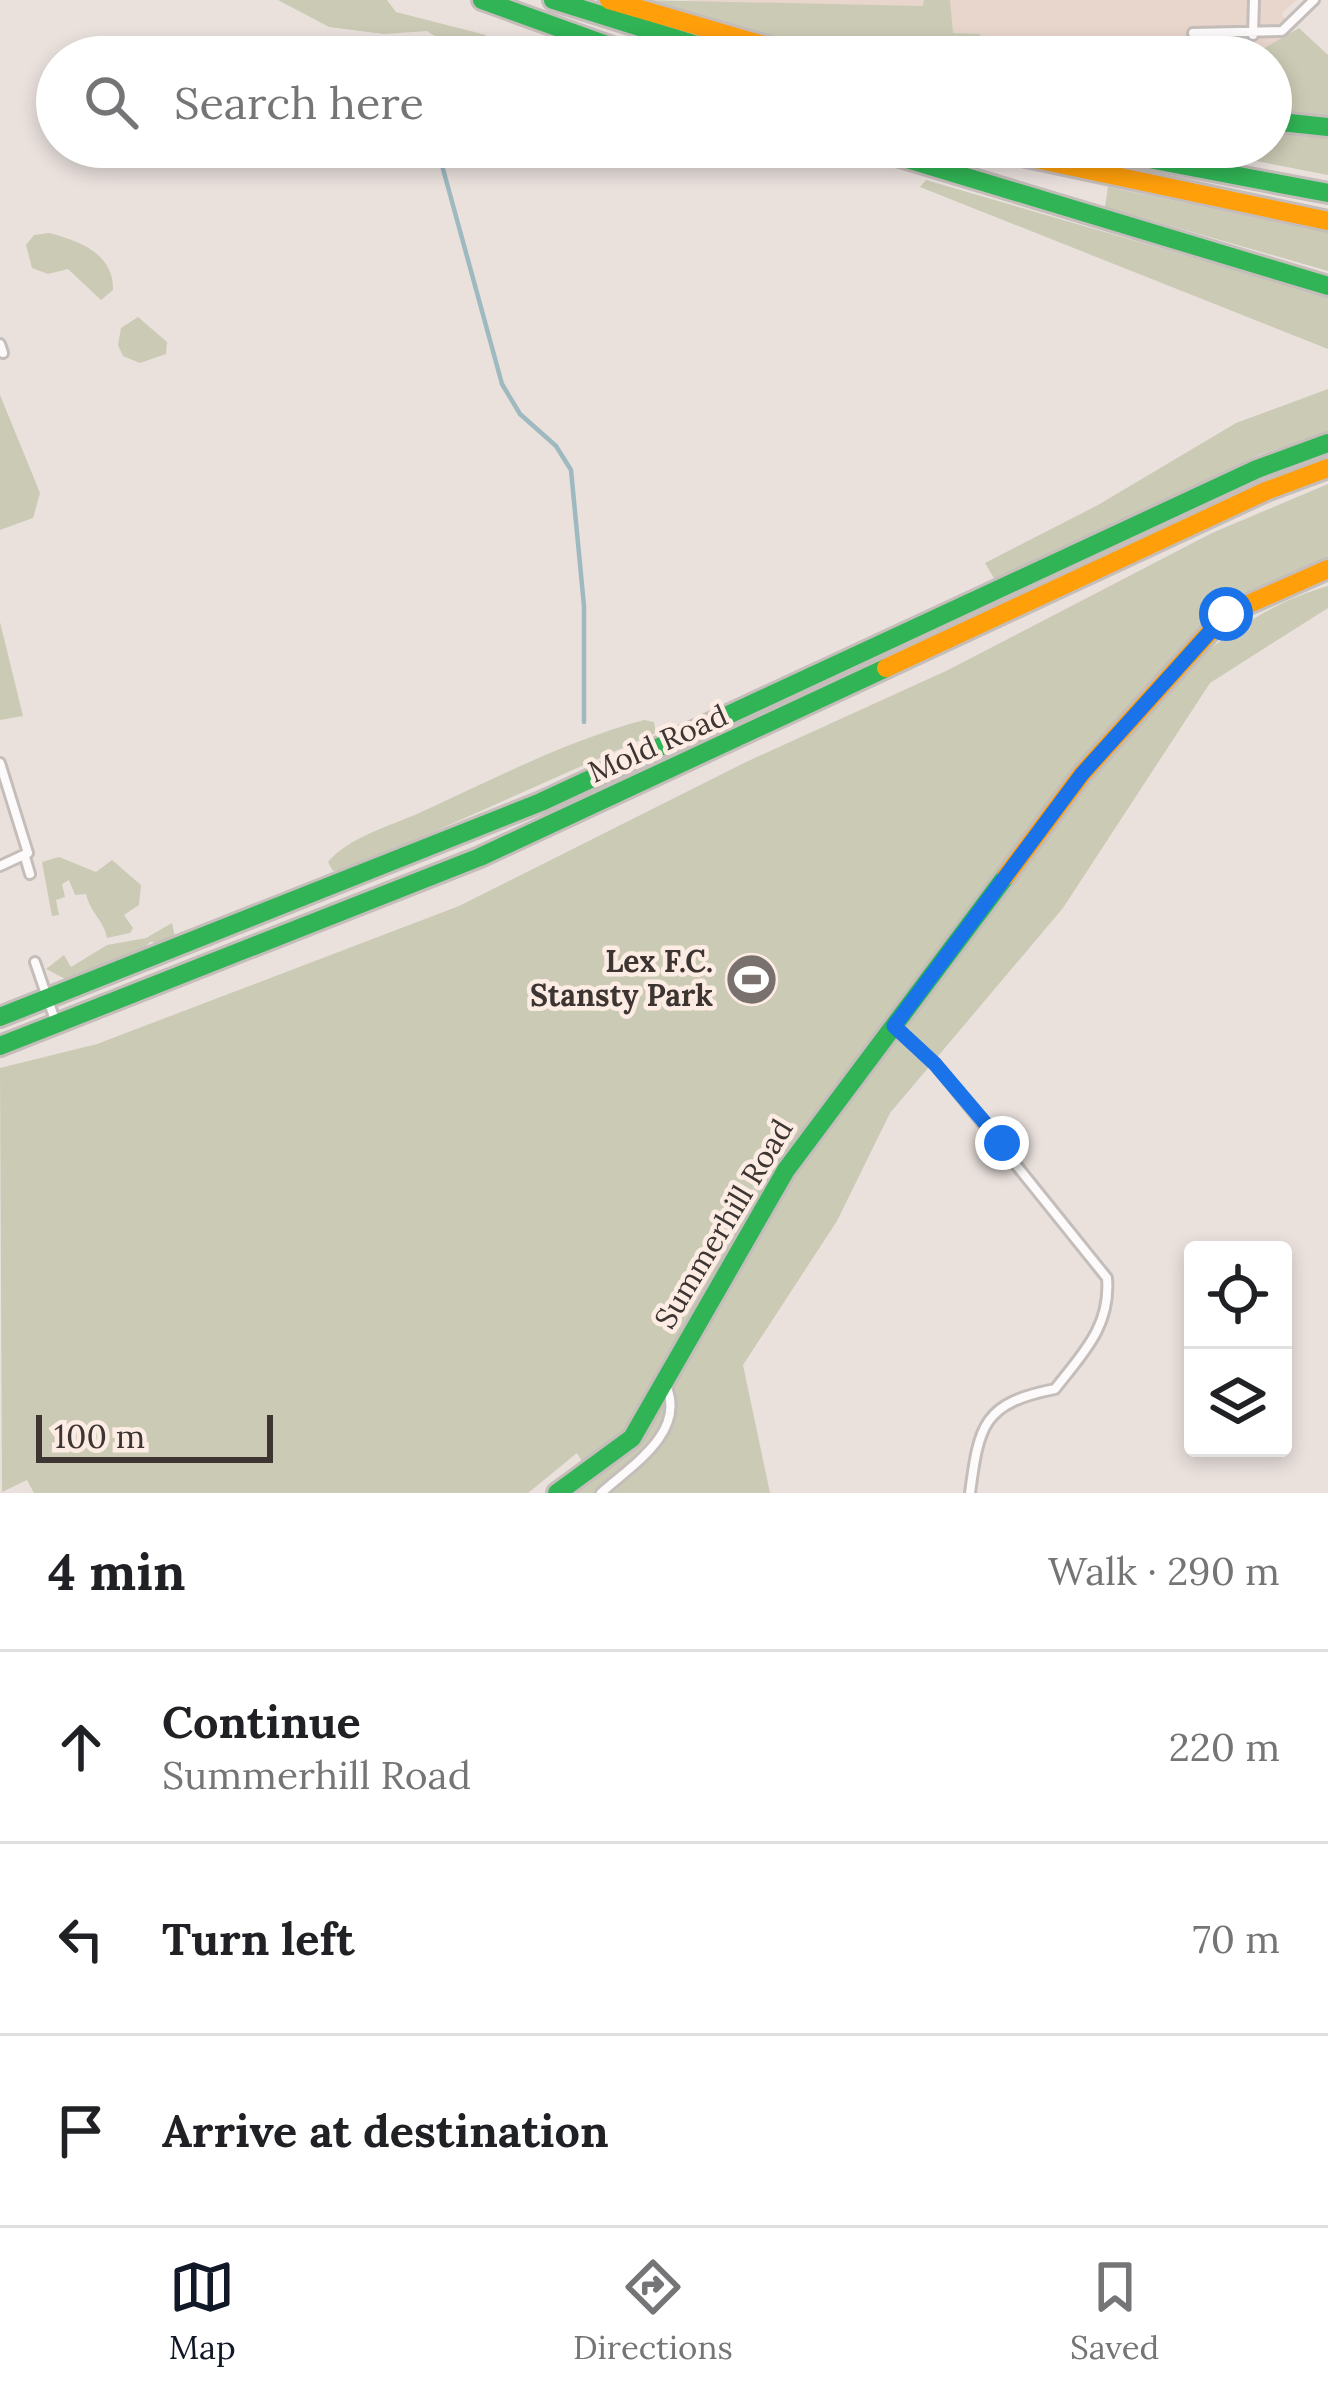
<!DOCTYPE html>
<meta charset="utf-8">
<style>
body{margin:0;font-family:Lora,serif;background:#f6f6f6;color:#202124}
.controls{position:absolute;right:36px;bottom:36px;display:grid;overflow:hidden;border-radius:12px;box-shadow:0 6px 18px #0003}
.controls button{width:108px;height:108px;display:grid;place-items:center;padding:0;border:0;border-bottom:3px solid #e0e0e0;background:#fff;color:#202124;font:60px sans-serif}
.scale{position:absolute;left:36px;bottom:30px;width:237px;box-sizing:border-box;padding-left:12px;border:6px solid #3c3532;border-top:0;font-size:33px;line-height:42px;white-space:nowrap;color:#3c3532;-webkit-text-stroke:9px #fdece4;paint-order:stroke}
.stop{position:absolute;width:36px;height:36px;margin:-27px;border:9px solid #1a73e8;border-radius:50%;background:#fff}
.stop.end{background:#1a73e8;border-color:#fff;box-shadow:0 3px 12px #0008}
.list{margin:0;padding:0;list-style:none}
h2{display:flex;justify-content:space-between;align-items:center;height:156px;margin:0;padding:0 48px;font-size:51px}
h2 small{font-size:39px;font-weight:400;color:#757577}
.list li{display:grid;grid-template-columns:78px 1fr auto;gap:36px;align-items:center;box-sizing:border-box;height:192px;padding:0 48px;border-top:3px solid #e0e0e0}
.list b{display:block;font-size:45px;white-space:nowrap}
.list p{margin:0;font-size:39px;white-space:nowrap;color:#757577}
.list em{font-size:39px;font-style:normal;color:#757577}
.icon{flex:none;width:66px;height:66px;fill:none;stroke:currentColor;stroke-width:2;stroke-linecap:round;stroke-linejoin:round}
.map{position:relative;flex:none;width:1328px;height:1493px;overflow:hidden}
.search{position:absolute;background:#fff;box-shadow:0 6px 18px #0003;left:36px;right:36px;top:36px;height:132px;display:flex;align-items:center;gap:30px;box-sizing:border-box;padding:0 42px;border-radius:66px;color:#757577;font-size:45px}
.sheet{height:732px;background:#fff}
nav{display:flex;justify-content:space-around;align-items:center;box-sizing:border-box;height:168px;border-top:3px solid #e0e0e0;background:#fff;font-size:33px;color:#757577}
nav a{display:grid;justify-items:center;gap:6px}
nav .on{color:#111827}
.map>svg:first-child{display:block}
</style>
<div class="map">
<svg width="1328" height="1493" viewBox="0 0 1328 1493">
<rect width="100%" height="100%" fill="#eae1dd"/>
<!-- built -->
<path fill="#e8d6cd" d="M 685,0 L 1297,0 L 1282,13 L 1295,42 L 1271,57 L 925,57 Z"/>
<!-- green -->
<path fill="#cacab5" d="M 278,0 L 387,0 L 396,12 L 486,35 L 486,45 L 447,44 L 427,31 L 384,34 L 329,27 Z
M 637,0 L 923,6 L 924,0 L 950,0 L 953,33 L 980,34 L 980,46 L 1181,49 L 1182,41 L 1195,55 L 1234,57 L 831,57 Z
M 1299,28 L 1328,55 L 1328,118 L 1271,111 L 1271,57 L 1249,57 Z
M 1271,130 L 1328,137 L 1328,175 L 1185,147 L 1271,147 Z
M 926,180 L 1328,297 L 1328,349 L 920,187 Z
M 1108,187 L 1328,233 L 1328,271 L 1105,207 Z
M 49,233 C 80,241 114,254 113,290 L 101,300 L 68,269 L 48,274 L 32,268 L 26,245 L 34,235 Z
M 138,317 L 167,342 L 166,354 L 140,363 L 123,356 L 118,345 L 121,328 Z
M 1328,389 L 1328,432 L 1259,455 L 995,580 L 985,563 L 1098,505 L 1236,423 Z
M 0,395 L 40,493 L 33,518 L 0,530 Z
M 1328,484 L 1328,562 L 1268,585 L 1216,616 L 1197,659 C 1237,627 1278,600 1328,586 L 1328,608 L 1210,683 L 1063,908 L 890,1113 L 837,1221 L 743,1365 L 770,1493 L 554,1493 L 584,1465 L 577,1453 L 528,1493 L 34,1493 L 27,1480 L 2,1492 L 0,1068 L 97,1044 L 459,906 L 746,762 L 948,670 L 1212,533 Z
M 0,622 L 23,716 L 0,720 Z
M 644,720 L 654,722 L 656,733 L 350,869 L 333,871 L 328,862 C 349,837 390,826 419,813 C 494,779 566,741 644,720 Z
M 59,857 L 96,872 L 112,860 L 141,885 L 139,905 L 124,915 L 133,928 L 130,933 L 107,938 C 104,920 90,913 86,894 L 75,895 L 69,880 L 62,884 L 65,897 L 56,900 L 59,915 L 52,916 L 42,862 Z
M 172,923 L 175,937 L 167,944 L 150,942 L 136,957 L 69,981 L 46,969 L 64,955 L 71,967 L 107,945 L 146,938 Z"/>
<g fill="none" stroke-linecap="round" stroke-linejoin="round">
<!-- stream -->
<path stroke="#9eb9bf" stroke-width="4.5" d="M 437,147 L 502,384 L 520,414 L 556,446 L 571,470 L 584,606 L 584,722"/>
<defs>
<path id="lane" d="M 1193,33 L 1282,31 L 1314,0
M 1253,35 L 1254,0
M 0,344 L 3,353
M 0,763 L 28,853 L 0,866
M 25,857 L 30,874
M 35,962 L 56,1023
M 895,1027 L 935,1064 L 1107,1278 C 1111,1326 1083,1353 1055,1389 C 983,1403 979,1425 970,1493
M 601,1493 C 631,1466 685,1433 667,1388"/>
<path id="fast" d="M 482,0 L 640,57
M 553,0 L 716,51
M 1271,121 L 1328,127
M 867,147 L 1328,286
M 1086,147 L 1328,193
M 0,1017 L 541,802 L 1257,469 L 1328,443
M 0,1046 L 480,857 L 886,668
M 557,1493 L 632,1438 L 786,1170 L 1006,876"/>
<path id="slow" d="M 609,0 L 805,57
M 979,147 L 1328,221
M 886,668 L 1266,491 L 1328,468
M 1006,876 L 1082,774 L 1226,614 L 1328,569"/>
</defs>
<!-- lane casing -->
<use href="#lane" stroke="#c4bdba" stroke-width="14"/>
<!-- fast casing -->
<use href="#fast" stroke="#c4bdba" stroke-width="24"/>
<!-- slow casing -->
<use href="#slow" stroke="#c4bdba" stroke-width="24"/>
<!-- lane -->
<use href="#lane" stroke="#fcfafa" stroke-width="8"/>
<!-- fast -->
<use href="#fast" stroke="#30b455" stroke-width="18"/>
<!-- slow -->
<use href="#slow" stroke="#ff9f0a" stroke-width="18"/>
</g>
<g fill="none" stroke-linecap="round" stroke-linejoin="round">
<!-- route -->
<path stroke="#1a73e8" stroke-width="15" d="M 1002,1143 L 935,1064 L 894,1026 L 1082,774 L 1226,614"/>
</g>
<!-- icons -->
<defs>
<symbol id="stadium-disc" viewBox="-11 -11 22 22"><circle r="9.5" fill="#79716e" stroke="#fdece4"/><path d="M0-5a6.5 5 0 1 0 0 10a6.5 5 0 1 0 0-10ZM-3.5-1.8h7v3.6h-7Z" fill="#fff"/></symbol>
</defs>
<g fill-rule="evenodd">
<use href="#stadium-disc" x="722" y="950" width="59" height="59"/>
</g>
<g text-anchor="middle" stroke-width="9" stroke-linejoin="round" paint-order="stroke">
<!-- street labels -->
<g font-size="30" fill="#3c3532" stroke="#fdece4">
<text transform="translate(658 744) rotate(-24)" y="10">Mold Road</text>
<text transform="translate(724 1224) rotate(-59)" y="10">Summerhill Road</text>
</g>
<!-- poi labels -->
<g font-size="30" font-weight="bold" fill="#3c3532" stroke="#fdece4" text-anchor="end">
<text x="713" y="972">Lex F.C.<tspan x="713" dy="34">Stansty Park</tspan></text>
</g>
</g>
</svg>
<div class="controls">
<button><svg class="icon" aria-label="locate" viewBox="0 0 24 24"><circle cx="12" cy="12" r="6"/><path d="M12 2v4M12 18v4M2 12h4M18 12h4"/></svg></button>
<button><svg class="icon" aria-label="layers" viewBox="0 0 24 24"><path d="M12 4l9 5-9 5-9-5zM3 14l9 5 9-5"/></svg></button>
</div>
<div class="scale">100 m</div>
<div class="stop" style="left:1226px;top:614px"></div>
<div class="stop end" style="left:1002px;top:1143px"></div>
<div class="search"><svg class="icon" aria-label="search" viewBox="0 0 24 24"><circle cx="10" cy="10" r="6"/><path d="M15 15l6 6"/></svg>Search here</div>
</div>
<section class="sheet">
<h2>4 min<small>Walk · 290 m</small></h2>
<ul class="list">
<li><svg class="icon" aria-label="ahead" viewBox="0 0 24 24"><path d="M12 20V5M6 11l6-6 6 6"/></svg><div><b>Continue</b><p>Summerhill Road</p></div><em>220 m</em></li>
<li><svg class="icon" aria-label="left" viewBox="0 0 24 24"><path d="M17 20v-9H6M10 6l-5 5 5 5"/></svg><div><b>Turn left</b></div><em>70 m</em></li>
<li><svg class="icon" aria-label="arrive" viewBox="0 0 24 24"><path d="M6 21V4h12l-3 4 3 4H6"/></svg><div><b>Arrive at destination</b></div></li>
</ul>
</section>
<nav>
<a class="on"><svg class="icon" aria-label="map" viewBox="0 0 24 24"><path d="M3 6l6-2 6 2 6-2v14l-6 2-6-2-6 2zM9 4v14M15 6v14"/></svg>Map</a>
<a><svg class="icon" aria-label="directions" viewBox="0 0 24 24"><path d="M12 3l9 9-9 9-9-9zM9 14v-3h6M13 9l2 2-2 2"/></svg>Directions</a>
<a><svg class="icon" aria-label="saved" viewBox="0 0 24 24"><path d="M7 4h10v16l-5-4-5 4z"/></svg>Saved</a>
</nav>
